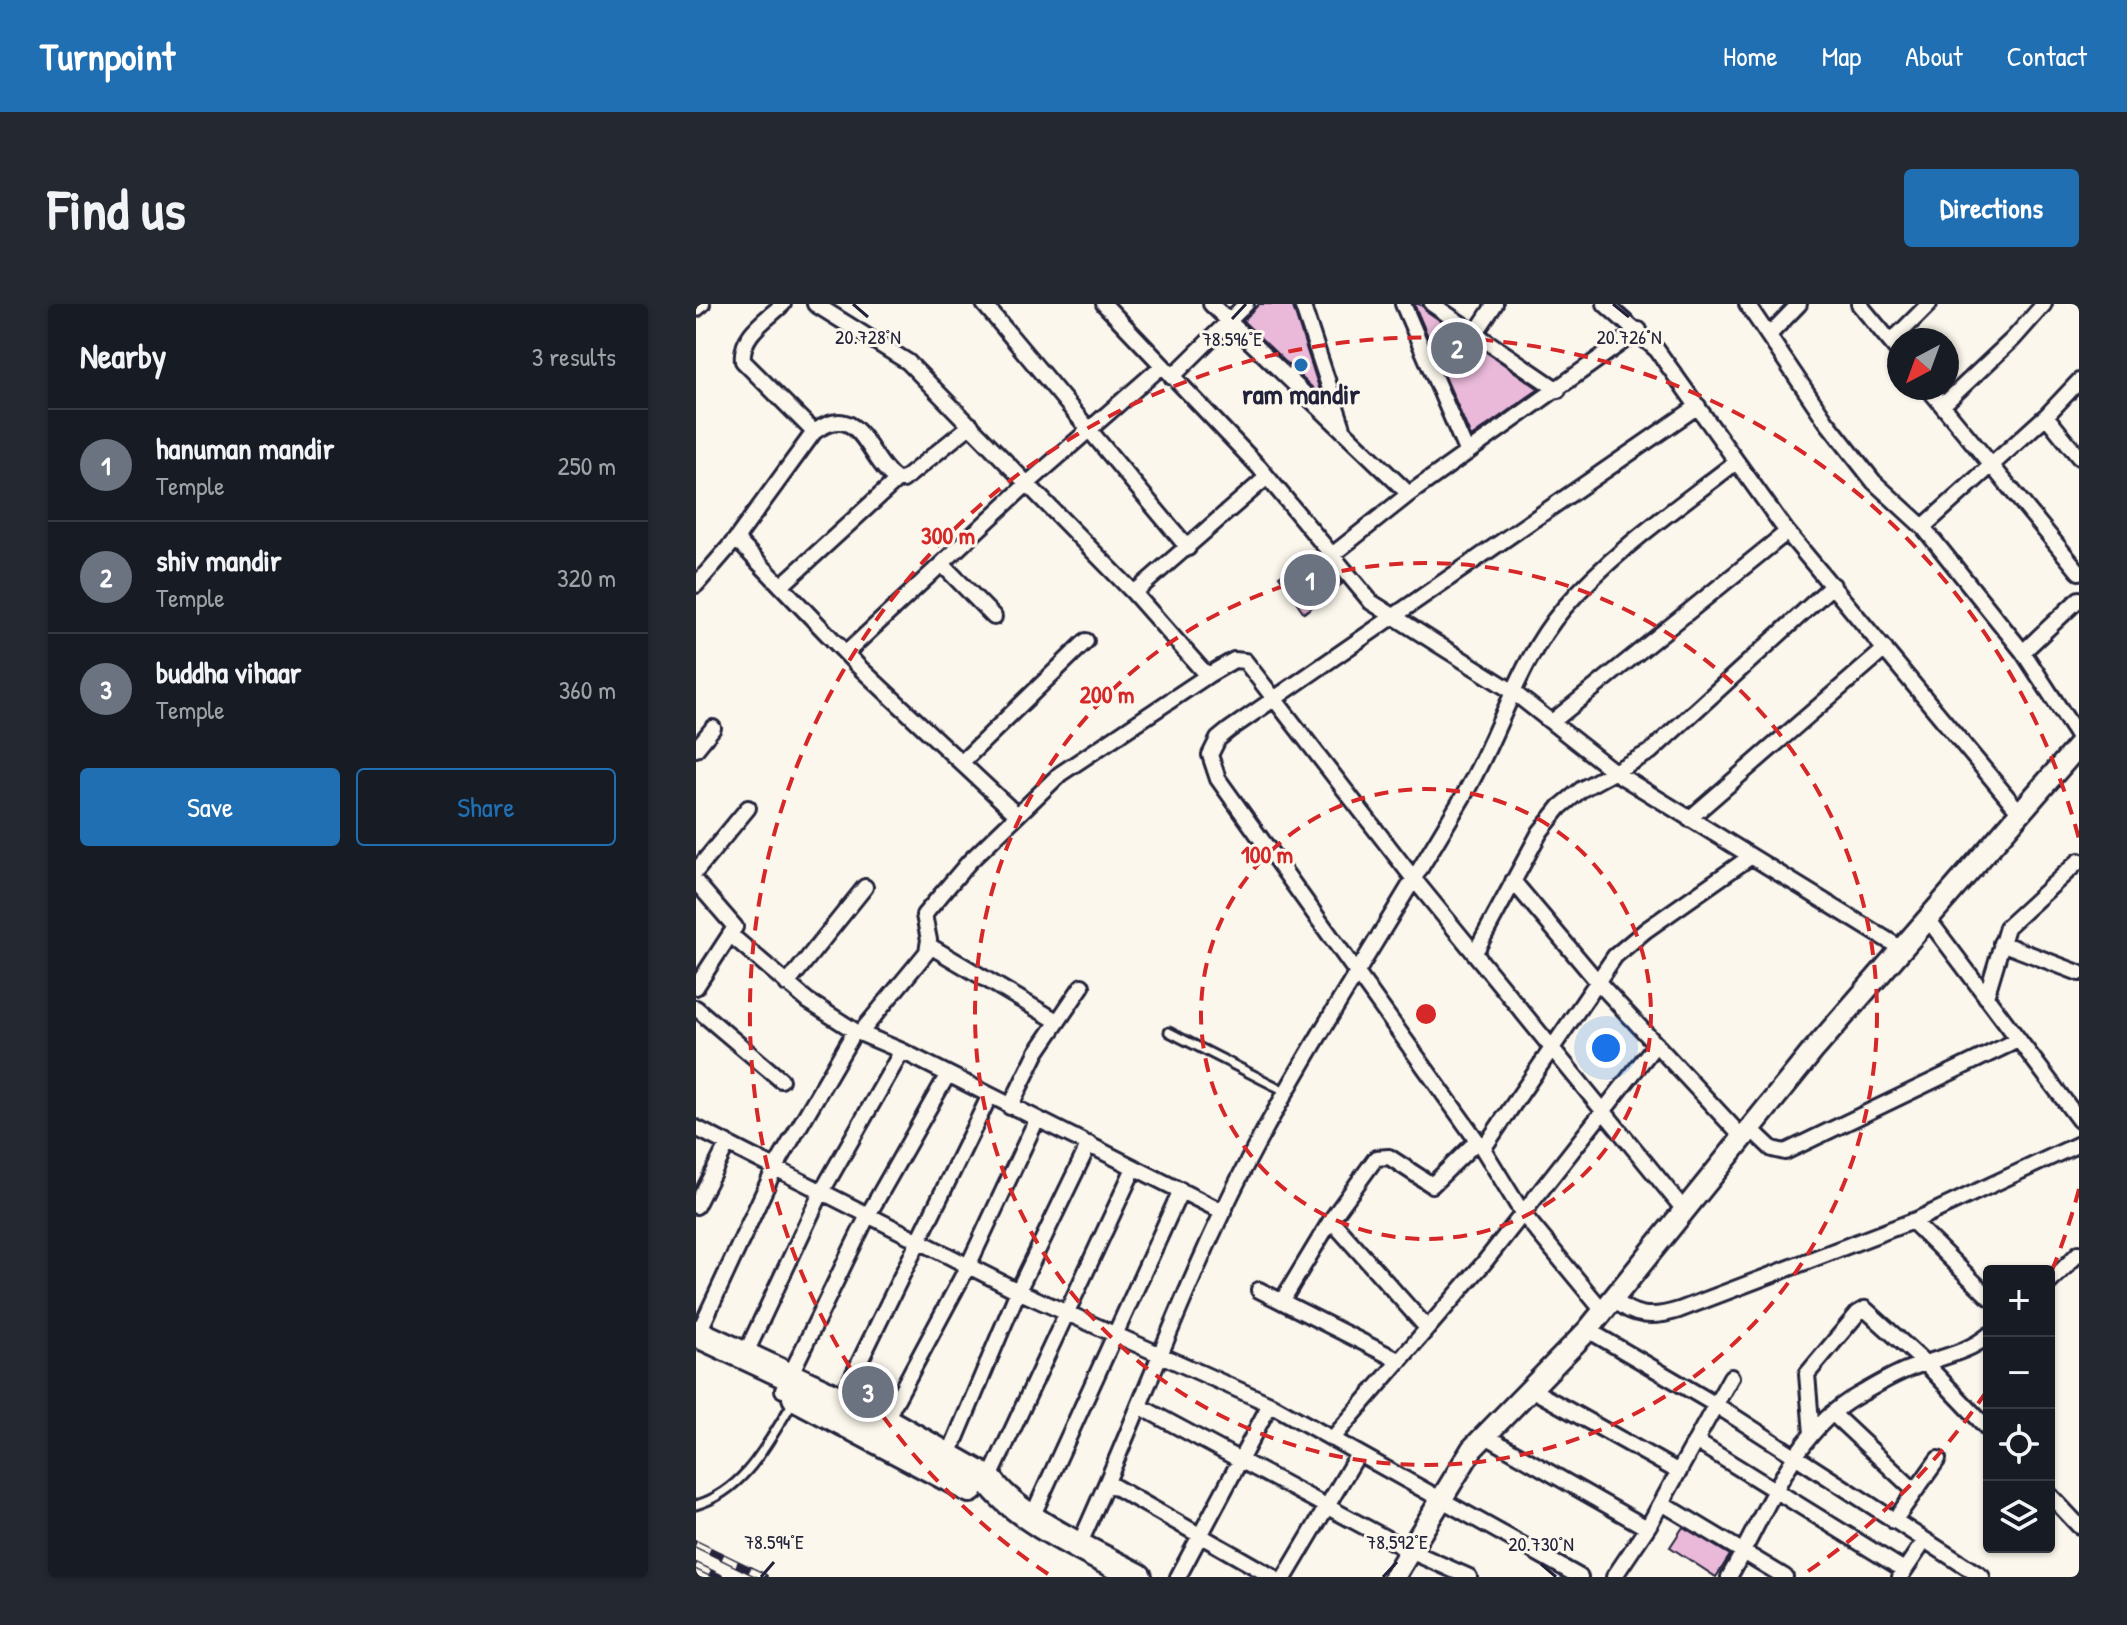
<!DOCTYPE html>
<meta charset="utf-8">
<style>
body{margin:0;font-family:"Patrick Hand",sans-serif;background:#242831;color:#f1f3f6}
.controls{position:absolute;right:24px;bottom:24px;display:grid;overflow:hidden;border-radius:8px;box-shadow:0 2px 6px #0004}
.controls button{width:72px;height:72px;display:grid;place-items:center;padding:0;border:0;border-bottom:2px solid #363941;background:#171b24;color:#f1f3f6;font:40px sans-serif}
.compass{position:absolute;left:1191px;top:24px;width:72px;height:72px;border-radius:50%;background:#171b24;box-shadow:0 2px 6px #0004;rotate:221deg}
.you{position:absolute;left:910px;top:744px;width:28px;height:28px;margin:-20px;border:6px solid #fff;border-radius:50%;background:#1a73e8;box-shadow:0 0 0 12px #1a73e833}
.badge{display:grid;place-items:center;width:52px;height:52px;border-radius:50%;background:#1f6fb2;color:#fff;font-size:26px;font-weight:700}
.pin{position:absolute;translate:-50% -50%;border:4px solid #fff;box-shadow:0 2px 8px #0006}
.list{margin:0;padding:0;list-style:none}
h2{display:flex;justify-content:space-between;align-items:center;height:104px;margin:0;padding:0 32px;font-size:34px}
h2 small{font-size:26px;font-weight:400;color:#9ea1a6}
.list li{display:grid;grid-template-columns:52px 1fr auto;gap:24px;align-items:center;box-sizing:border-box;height:112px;padding:0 32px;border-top:2px solid #363941}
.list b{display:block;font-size:30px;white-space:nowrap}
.list p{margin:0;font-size:26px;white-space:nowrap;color:#9ea1a6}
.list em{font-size:26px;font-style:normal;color:#9ea1a6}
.actions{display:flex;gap:16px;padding:24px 32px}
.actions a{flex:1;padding:18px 0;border:2px solid #1f6fb2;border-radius:8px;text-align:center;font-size:28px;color:#1f6fb2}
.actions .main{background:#1f6fb2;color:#fff}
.icon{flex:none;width:44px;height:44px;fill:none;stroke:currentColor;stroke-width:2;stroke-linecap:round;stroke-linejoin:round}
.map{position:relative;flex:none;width:1383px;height:1273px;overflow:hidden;border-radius:8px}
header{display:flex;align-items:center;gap:48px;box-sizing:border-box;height:112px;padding:0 40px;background:#1f6fb2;color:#fff}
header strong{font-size:38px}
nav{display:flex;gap:44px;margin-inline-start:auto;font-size:28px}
.intro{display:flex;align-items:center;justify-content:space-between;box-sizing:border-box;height:192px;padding:0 48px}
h1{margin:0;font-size:56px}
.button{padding:20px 36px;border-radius:8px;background:#1f6fb2;color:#fff;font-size:28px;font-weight:700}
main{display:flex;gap:48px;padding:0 48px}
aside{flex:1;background:#171b24;border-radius:8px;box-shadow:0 2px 6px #0004}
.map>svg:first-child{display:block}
</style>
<header>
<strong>Turnpoint</strong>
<nav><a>Home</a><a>Map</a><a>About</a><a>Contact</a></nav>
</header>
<div class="intro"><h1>Find us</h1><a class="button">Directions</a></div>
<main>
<aside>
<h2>Nearby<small>3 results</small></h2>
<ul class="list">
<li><span class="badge" style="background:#6b7280">1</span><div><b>hanuman mandir</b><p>Temple</p></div><em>250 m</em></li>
<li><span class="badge" style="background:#6b7280">2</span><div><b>shiv mandir</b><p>Temple</p></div><em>320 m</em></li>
<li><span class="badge" style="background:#6b7280">3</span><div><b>buddha vihaar</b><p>Temple</p></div><em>360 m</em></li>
</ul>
<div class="actions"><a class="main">Save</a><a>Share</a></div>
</aside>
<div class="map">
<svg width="1383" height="1273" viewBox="0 0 1383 1273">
<rect width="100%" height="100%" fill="#fbf7ec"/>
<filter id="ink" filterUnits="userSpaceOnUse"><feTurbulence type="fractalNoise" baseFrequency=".0125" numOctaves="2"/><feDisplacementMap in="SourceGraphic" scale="16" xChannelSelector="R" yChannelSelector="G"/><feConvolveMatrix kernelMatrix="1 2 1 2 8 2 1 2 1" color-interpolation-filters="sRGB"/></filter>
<g filter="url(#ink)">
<!-- building -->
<path fill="#eab9d9" stroke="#22223b" stroke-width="2" d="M 563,0 L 596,0 L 626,93 L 547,17 Z
M 718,0 L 723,0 L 843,85 L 775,133 Z
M 617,251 L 646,280 L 608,309 L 583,272 Z
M 987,1223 L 1034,1251 L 1020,1273 L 974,1243 Z"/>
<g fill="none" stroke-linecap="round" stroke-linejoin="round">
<defs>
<path id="lane" d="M 473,728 L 591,788
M 0,1201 C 49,1187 72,1138 97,1098"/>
<path id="street" d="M 87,0 C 70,16 44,31 47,57 L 118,128
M 119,0 L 212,58 L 438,289 L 507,367 L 514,370 L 538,356 L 549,357 L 717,574 L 989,907
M 288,0 L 492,244
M 408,0 L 563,163 L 675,298 L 816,387 L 920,469 L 1206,645
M 515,0 L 713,190
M 606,0 L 647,124
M 707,0 L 771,149
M 736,0 L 862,86
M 909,0 L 961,46 L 1091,228 L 1326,511
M 1051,0 L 1130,117 L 1178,178 L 1227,223 L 1327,348 L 1383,434
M 1163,0 L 1203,48
M 0,5 L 6,0
M 779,30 L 799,0
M 1074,30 L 1103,0
M 1195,38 L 1233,0
M 476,73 L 550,0
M 1232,84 L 1383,268
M 1247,101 L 1318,34 L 1348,0
M 1350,112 L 1383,153
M 1227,223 L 1350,112 L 1383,77
M 40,235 L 162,362 L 321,511
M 636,251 L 713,190 L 943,26
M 246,260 L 298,313
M 0,281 L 40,235 L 118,128 C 165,94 170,155 201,176 L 207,176 L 275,121
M 85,282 L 201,176
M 438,289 L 571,173
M 1327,348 L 1383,295
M 150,349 L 331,180 L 466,62
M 856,418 L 1091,228
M 0,445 L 17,424
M 266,458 L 390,337
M 993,515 L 1189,345
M 0,567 L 52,504
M 817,577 L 901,677 L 1047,834
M 0,578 L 39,623 L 0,683
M 1232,615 L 1383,816
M 36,632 L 112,697 L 159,727 L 206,747 L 527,908
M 1305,639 L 1383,669
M 234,642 L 361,717
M 780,647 L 844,528 L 864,503 L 886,485 L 954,448 L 1137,281
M 91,680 L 169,583
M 1290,693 L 1311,623 L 1383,557
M 0,704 L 85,776
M 165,728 L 231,648 L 233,636 L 228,611 L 273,558 L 364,470 L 514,370
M 314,803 L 341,748 L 386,682
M 0,824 L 322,987 L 574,1100 L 884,1273
M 1055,825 L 1076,845 L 1089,848 L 1322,736
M 787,845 L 919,652 L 950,626 L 1054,553
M 0,902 L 31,841
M 635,916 L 731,1024
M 1216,917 L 1293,993
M 1353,979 L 1383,949
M 563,986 L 702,1056
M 918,995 C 937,1014 958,1014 983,1006 L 1222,915 L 1383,840
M 586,997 L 635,916 L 680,854 L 693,853 L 736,881 L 781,837
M 907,1007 L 827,910 L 787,845 L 522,475 L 514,451 L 522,435 L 533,426 L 1002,102
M 892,1026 L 1020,1101 L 1286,1273
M 2,1030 L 78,866 L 159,727
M 49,1051 L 125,889 L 206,747
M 833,1084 L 983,1168
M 87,1086 L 172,911 L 252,770
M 145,1096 L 293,793
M 445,1103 L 712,1246 L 773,1273
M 1136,1109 L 1219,1187
M 189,1117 L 272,962 L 340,817
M 1116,1130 L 1111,1070 L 1162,1009 L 1169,1005 L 1230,1060 L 1293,1126
M 788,1131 L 951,1224
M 636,1135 L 787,960 L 960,740
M 1001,1138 L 1208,1266
M 252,1153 L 322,987 L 393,840
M 293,1176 L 438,864
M 412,1179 L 577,1273
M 1353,1190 L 1383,1222
M 966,1199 L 1089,1273
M 336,1213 L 485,886
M 1198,1217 L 1242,1155
M 383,1241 C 446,1105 494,961 567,829 C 630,714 702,604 768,491 C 804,430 821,359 868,304 C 917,247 981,204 1040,158
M 482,1273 L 574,1100
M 589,1273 L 662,1150
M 918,1273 L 953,1221 L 1035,1073
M 1033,1273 C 1069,1212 1097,1127 1161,1092 C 1177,1083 1193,1073 1210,1066 C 1238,1054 1269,1051 1293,1031
M 1204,1273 L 1229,1236"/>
<path id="secondary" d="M 698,1273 L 776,1145 L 892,1026 L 1116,748 L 1383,441"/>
<path id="highway" d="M 0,1029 L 189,1117 L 293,1176 C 322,1217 398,1249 442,1273
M 100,1093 L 274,1185"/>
</defs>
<!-- lane casing -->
<use href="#lane" stroke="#22223b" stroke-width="13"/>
<!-- street casing -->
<use href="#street" stroke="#22223b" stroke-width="20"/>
<!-- secondary casing -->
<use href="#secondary" stroke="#22223b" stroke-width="26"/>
<!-- highway casing -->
<use href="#highway" stroke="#22223b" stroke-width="32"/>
<!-- lane -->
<use href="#lane" stroke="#fbf7ec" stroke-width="7"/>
<!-- street -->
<use href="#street" stroke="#fbf7ec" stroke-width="14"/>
<!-- secondary -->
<use href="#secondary" stroke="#fbf7ec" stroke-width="20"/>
<!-- highway -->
<use href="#highway" stroke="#fbf7ec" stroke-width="26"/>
<defs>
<path id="rail" d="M 0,1240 L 68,1273
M 0,1262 L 23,1273"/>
</defs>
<!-- rail casing -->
<use href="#rail" stroke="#22223b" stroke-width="8"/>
<!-- rail -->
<use href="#rail" stroke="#fbf7ec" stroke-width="5" stroke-dasharray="15" stroke-linecap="butt"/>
</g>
</g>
<!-- ticks -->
<path fill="none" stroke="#22223b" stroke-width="3" d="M 157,0 L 172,13M 917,0 L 933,13M 536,15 L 550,0M 845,1260 L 860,1273M 65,1273 L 78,1258M 687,1273 L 701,1258"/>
<!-- distance rings -->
<g fill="none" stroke="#d62828" stroke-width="4" stroke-dasharray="14 10">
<circle cx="730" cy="710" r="225"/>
<circle cx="730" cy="710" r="451"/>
<path d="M1383 885A676 676 0 0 1 1355 969M1290 1088A676 676 0 0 1 1108 1270M352 1270A676 676 0 1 1 1383 535"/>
</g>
<!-- markers -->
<circle fill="#1f6fb2" stroke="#fbf7ec" stroke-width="3" cx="605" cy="61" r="8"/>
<g text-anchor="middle" stroke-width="6" stroke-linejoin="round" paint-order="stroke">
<!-- poi labels -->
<g font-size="28" font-weight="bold" fill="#22223b" stroke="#fbf7ec">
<text x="605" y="100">ram mandir</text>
</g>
</g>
<g font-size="20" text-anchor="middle" fill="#22223b" stroke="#fbf7ec" stroke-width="6" stroke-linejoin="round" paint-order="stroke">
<text x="172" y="40">20.728°N</text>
<text x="933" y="40">20.726°N</text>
<text x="536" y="42">78.596°E</text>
<text x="78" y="1245">78.594°E</text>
<text x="701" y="1245">78.592°E</text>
<text x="845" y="1247">20.730°N</text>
</g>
<circle cx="730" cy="710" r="12" fill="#d62828" stroke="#fbf7ec" stroke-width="4"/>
<g font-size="24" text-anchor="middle" font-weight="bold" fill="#d62828" stroke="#fbf7ec" stroke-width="6" stroke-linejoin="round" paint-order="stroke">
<text x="252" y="240">300 m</text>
<text x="411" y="399">200 m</text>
<text x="571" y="559">100 m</text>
</g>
</svg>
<div class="controls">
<button>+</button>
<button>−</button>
<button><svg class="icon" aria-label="locate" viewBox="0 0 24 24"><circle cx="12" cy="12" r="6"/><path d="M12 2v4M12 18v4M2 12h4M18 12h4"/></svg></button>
<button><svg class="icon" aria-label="layers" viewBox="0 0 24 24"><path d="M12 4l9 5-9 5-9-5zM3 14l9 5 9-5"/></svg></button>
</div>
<svg class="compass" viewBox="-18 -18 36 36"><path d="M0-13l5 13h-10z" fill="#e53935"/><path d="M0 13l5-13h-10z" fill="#9ea1a6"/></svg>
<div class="you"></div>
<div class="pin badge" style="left:614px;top:276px;background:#6b7280">1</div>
<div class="pin badge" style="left:761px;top:44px;background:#6b7280">2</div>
<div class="pin badge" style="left:172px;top:1088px;background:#6b7280">3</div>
</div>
</main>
